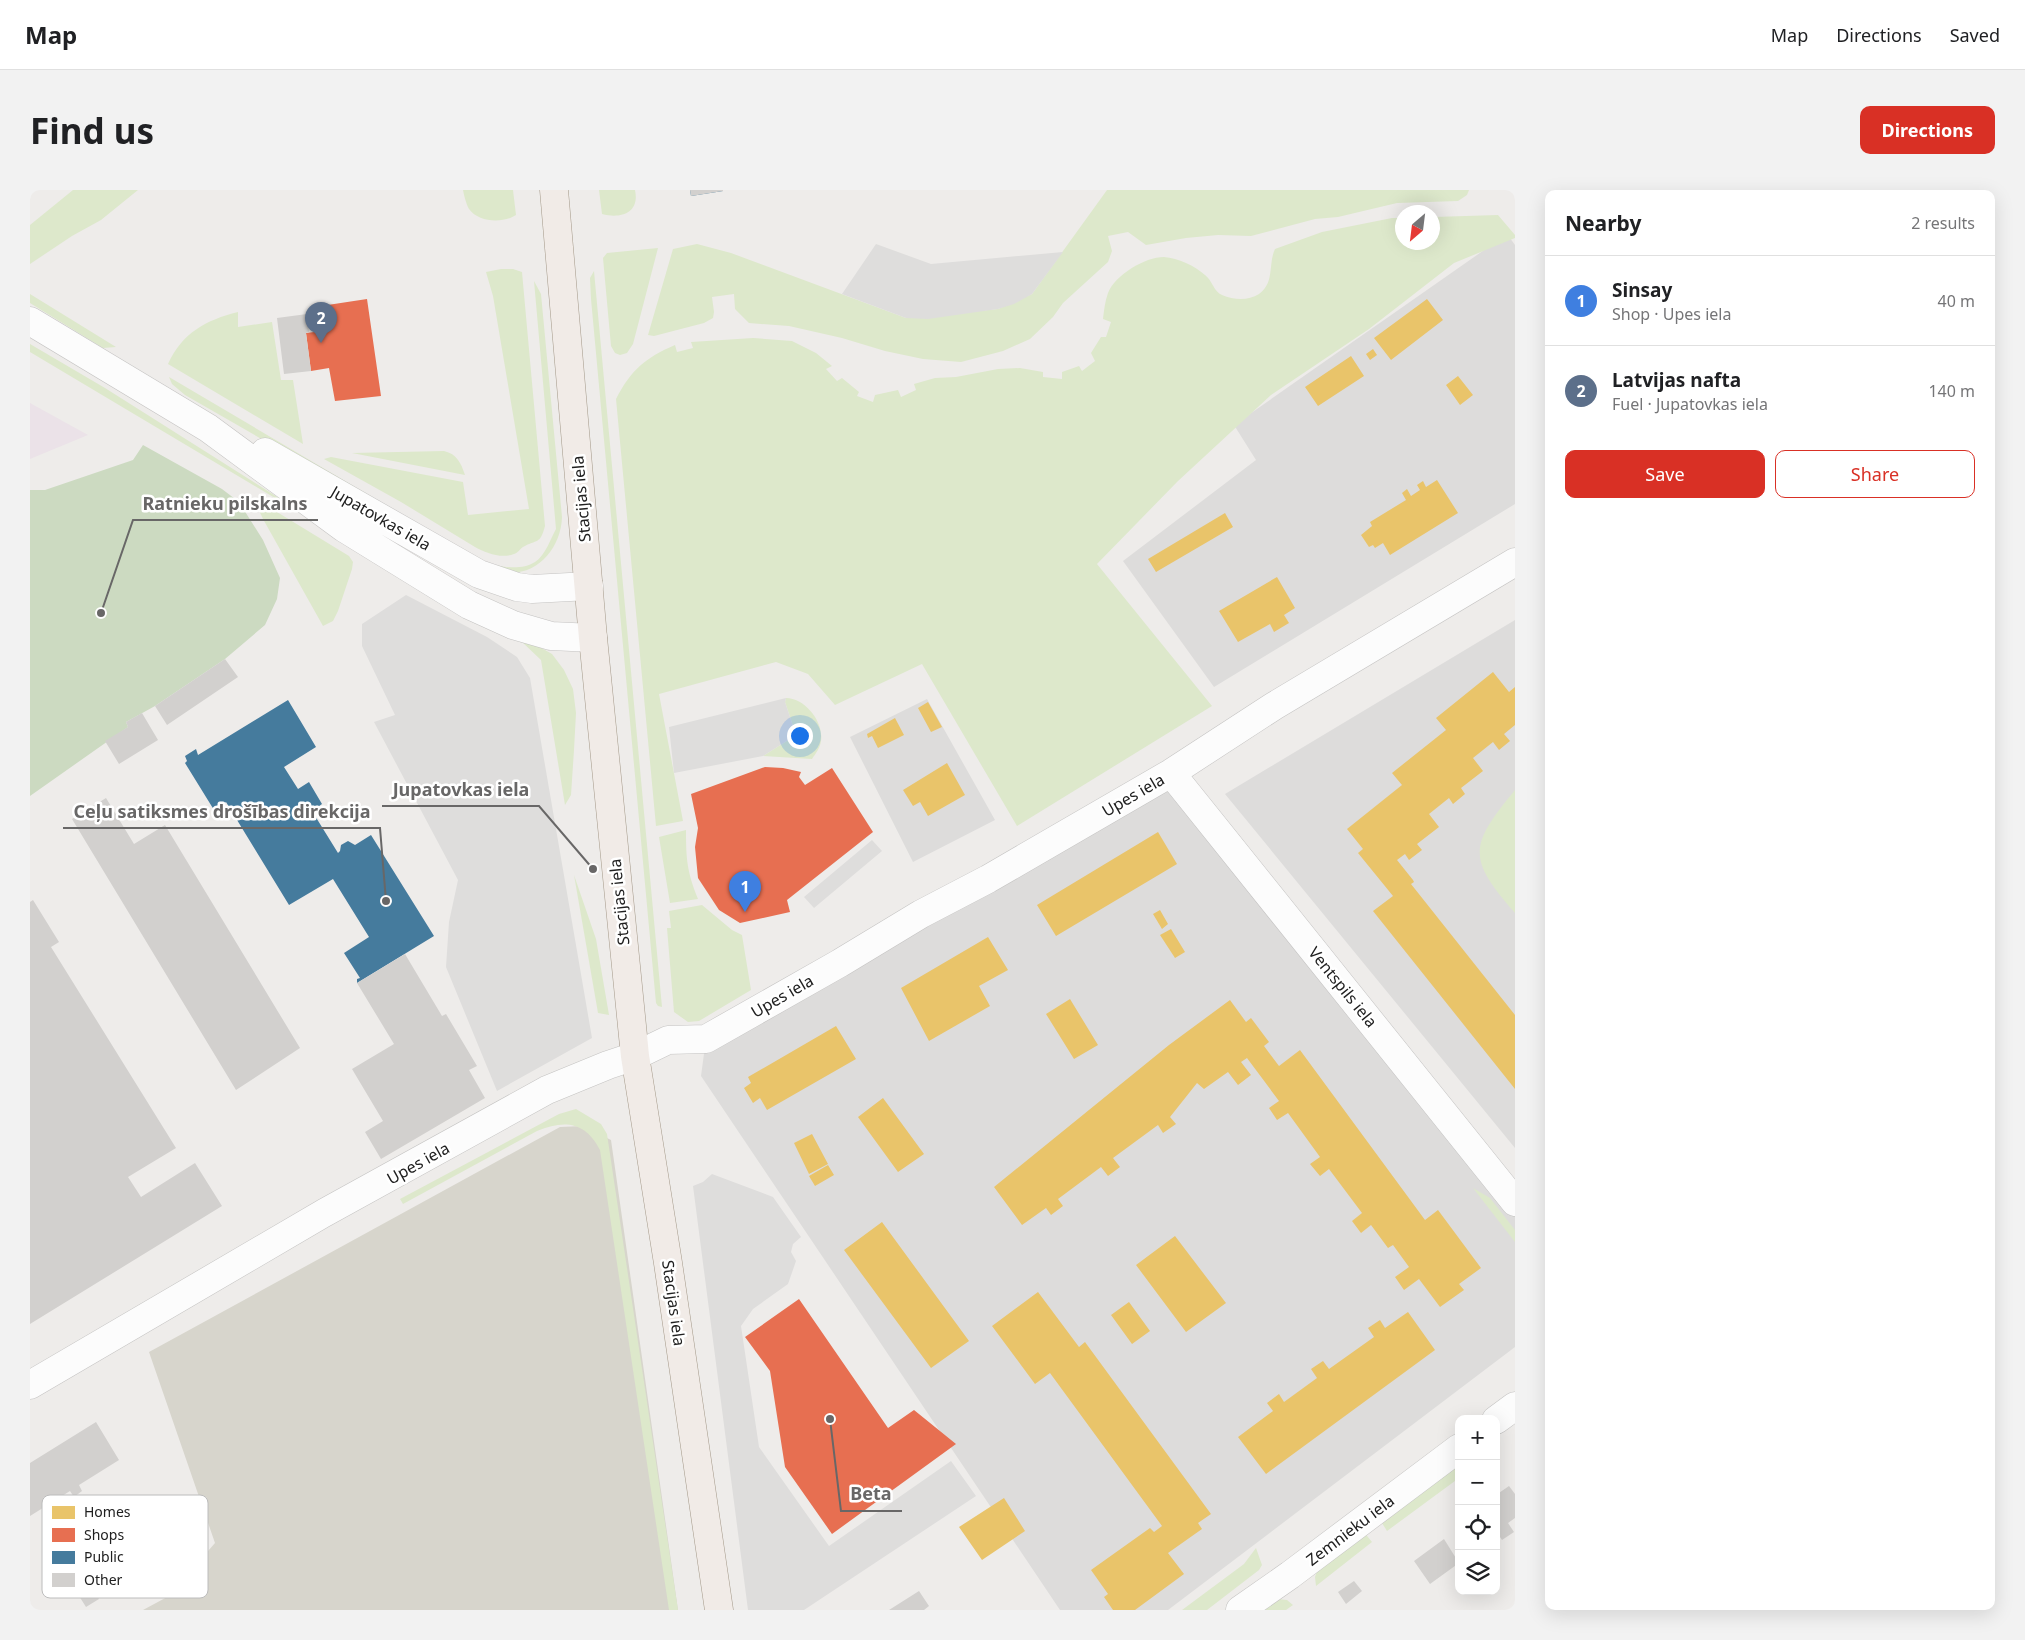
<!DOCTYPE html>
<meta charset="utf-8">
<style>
body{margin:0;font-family:"Noto Sans",sans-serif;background:#f2f2f2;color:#202124}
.controls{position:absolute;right:15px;bottom:15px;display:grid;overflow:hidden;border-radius:10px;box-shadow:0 5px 20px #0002}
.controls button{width:45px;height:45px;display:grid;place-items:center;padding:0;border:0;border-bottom:1px solid #e0e0e0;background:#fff;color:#202124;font:25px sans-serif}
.compass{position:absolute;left:1365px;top:15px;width:45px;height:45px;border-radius:50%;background:#fff;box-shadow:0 5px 20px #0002;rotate:208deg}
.you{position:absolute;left:769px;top:545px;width:18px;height:18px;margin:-12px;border:4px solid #fff;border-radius:50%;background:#1a73e8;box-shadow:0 0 0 8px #1a73e833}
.badge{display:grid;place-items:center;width:32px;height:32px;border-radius:50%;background:#d93025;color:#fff;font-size:16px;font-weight:700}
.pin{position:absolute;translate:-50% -41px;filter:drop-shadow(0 1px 2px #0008)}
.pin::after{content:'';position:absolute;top:26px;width:18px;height:15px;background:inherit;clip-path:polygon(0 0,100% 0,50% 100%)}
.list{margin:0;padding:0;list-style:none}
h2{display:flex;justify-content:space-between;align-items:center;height:65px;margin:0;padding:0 20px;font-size:21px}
h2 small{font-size:16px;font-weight:400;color:#757577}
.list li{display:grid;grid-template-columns:32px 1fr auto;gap:15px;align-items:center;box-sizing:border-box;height:90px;padding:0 20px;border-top:1px solid #e0e0e0}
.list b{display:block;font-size:19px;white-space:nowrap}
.list p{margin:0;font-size:16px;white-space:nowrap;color:#757577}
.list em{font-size:16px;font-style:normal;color:#757577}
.actions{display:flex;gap:10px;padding:15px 20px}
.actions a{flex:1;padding:11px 0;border:1px solid #d93025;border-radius:10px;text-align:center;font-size:18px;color:#d93025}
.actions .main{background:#d93025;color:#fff}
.icon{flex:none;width:28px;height:28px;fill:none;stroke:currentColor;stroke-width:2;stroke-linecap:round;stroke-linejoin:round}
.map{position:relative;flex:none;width:1485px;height:1420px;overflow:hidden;border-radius:10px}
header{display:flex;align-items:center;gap:30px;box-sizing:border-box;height:70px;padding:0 25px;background:#fff;border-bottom:1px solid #e0e0e0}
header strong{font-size:24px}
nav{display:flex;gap:28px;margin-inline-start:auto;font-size:18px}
.intro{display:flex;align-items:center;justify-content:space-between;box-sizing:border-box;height:120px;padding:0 30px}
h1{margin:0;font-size:35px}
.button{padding:12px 22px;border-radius:10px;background:#d93025;color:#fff;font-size:18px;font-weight:700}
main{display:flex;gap:30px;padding:0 30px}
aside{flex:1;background:#fff;border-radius:10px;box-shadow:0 5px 20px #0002}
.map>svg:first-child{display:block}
</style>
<header>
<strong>Map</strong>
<nav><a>Map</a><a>Directions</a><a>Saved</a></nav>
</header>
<div class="intro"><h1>Find us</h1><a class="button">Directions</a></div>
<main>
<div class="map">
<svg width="1485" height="1420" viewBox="0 0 1485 1420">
<rect width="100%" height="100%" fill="#eeecea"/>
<!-- residential -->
<path fill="#dddcdb" d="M 1477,44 L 1485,55 L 1485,314 L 1184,497 L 1093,371 L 1226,270 L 1204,235 Z
M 1485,430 L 1485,958 L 1195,604 Z
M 897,509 L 965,630 L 883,672 L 820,547 Z
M 1141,583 L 1485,1012 L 1485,1157 L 1138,1420 L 1030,1420 L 671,886 L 676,849 Z"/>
<!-- industrial -->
<path fill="#ebe2e8" d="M 0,213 L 58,245 L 0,269 Z"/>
<!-- construction -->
<path fill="#d7d5cc" d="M 553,936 L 581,950 L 648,1420 L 113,1420 L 139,1406 L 185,1353 L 119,1162 L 530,937 Z"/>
<!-- grass -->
<path fill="#dde8cb" d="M 43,0 L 108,0 L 71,30 L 42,46 L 0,74 L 0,35 Z
M 433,0 L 483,0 L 486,25 C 474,33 449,33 439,19 C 436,14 434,5 433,0 Z
M 569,0 L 605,0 C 610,23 591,29 572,24 Z
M 1077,0 L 1439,0 L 1437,5 L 1428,11 L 1367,13 L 1308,27 L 1285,29 L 1221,46 L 1188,45 L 1156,48 L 1116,55 L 1098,42 L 1078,46 L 1082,61 L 1078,72 L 1033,113 L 1023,127 L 1000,149 L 973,161 L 931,172 L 893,169 L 855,161 L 812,148 L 759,136 L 719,133 L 705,119 L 704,104 L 682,107 L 684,122 L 683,128 L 674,133 L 624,146 L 618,145 L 643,59 L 667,54 L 701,63 L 876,128 L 968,119 L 1002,104 Z
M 1468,25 L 1485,45 L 1485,48 L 1424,73 L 1339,139 L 1241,205 L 1148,291 L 1067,374 L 1182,516 L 987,636 L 892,474 L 805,515 L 778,484 L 746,472 L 629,504 L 653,631 L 626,636 L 586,209 C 601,180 615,168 645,155 L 647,162 L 663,158 L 661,152 L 723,148 L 762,151 L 786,163 L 802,176 L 796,179 L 807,191 L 812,188 L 829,202 L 827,206 L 843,212 L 845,205 L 868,200 L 871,207 L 886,200 L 884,194 L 905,188 L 926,187 L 968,179 L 990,178 L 1013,182 L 1013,187 L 1032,189 L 1032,182 L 1049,176 L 1052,181 L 1065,171 L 1061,163 L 1071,147 L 1076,147 L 1081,132 L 1073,129 C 1074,120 1075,111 1078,103 C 1085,85 1115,67 1134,67 C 1148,68 1165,76 1175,85 C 1182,90 1184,102 1192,105 C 1204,110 1218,111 1229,104 C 1245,93 1238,73 1245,59 L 1292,42 L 1362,28 L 1372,28 L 1372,52 L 1402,52 L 1403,27 Z
M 628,58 L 603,154 L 597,163 L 590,165 L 585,163 L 581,156 L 573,68 L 577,63 Z
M 471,79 L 483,79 L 492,82 L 515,336 C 510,355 507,349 493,357 C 490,359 488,363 484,364 C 471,369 456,363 445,357 L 371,312 L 294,269 L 301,267 L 433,292 L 438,325 L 499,319 L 463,106 L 456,82 Z
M 564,81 L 632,817 L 628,816 L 626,813 L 561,109 L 560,88 Z
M 504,91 L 511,104 L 532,327 C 531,359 506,388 472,382 C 456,380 440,369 426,361 L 155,205 L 142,194 L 139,187 L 449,370 C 465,376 489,382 505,372 C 515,366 521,348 526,339 Z
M 0,104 L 86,157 L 73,158 L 0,113 Z
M 208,122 L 208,137 L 242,132 L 251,190 L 263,190 L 273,254 L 138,174 C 152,143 176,130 208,122 Z
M 0,154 L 75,198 L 312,348 L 0,162 Z
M 414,261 C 427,264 431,273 435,285 L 322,263 Z
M 229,311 L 319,366 L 323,372 L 322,379 L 308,421 L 303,431 L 293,436 L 233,329 L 227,316 Z
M 490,450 L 508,456 L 522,464 L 534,480 L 543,499 L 546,523 L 544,560 L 541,605 L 535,615 L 511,470 Z
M 756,508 C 775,508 794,532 791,551 C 790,558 786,563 782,569 L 733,566 L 766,545 L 755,512 Z
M 1485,600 L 1485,723 C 1437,668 1439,656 1485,600 Z
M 656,640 C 656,669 657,682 668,709 L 640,713 L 629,647 Z
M 544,685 L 566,749 L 579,825 L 568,823 Z
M 672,715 L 702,740 L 712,745 L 721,800 L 669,831 L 658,832 L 644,822 L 637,738 L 641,738 L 639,721 Z
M 546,919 L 571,934 L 577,944 L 648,1420 L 639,1420 L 570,960 C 555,931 534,930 507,941 L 373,1014 L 370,1009 L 529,924 Z
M 1443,998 L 1460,1008 L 1485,1040 L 1485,1052 Z
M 1429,1271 L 1429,1288 L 1357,1341 L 1352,1333 L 1353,1328 Z
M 1333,1341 L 1342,1352 L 1286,1396 L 1285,1387 L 1288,1378 Z
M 1226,1358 L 1232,1375 L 1229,1380 L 1177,1420 L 1152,1420 L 1214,1374 Z
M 1248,1409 L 1257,1410 L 1263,1415 L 1256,1420 L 1231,1420 Z"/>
<!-- forest -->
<path fill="#ccdac1" d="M 113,255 L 192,299 L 209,312 L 233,350 L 250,388 L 247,409 L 235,435 L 195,469 L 125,516 L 96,532 L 98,537 L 0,606 L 0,300 L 15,300 L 103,270 Z"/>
<!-- parking -->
<path fill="#dedddc" d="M 846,54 L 901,74 L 1033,62 L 1002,104 L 984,114 L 968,119 L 898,129 L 876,128 L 812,104 Z
M 376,405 L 457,447 L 487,467 L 500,488 L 562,848 L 467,901 L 416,777 L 419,732 L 428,690 L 344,532 L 365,525 L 332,456 L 332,434 Z
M 756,508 L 755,512 L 766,545 L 733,566 L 644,583 L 639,537 Z
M 842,650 L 852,661 L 784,718 L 774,707 Z
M 682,984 L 743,1007 L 771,1047 L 763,1054 L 761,1062 L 766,1071 L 758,1094 L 723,1119 L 711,1136 L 729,1257 L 799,1356 L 921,1271 L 946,1306 L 774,1420 L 718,1420 L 663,996 L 673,992 Z"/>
<!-- homes -->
<path fill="#e9c46a" d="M 1397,109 L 1413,130 L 1361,170 L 1344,148 Z
M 1343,159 L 1347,165 L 1340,170 L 1336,164 Z
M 1321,166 L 1334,186 L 1288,216 L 1275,197 Z
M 1428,186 L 1443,205 L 1430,215 L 1416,195 Z
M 1407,290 L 1428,323 L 1360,365 L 1353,353 L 1345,358 L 1343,355 L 1339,357 L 1331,345 L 1342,336 L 1340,332 L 1376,310 L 1372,303 L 1377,299 L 1381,306 L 1390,300 L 1387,295 L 1393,291 L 1396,297 Z
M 1195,323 L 1203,337 L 1126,382 L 1118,369 Z
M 1247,387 L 1265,418 L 1254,425 L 1259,433 L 1244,442 L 1240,434 L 1208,452 L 1189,421 Z
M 1463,482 L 1479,502 L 1485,497 L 1485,535 L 1474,544 L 1480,551 L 1469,560 L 1463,552 L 1443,568 L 1453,581 L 1431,598 L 1435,604 L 1423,614 L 1419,608 L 1399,624 L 1409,637 L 1387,654 L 1392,660 L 1379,670 L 1375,664 L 1367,670 L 1383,690 L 1384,692 L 1381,694 L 1485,825 L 1485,899 L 1343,721 L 1363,706 L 1328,663 L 1333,659 L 1317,639 L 1372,595 L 1362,583 L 1416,540 L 1406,528 Z
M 898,512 L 912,537 L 901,542 L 888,518 Z
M 865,528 L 874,545 L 848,558 L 842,546 L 838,548 L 837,544 Z
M 917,573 L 935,605 L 898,626 L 890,612 L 883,616 L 873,600 Z
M 1128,642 L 1147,674 L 1026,746 L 1007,715 Z
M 1130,720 L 1138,734 L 1132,739 L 1123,724 Z
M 1141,739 L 1155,762 L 1145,768 L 1130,745 Z
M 958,747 L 978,780 L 949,796 L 960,816 L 899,851 L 871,798 Z
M 1040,809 L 1068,855 L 1044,869 L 1016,824 Z
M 1200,810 L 1216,832 L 1221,828 L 1239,852 L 1234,856 L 1249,876 L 1270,860 L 1395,1030 L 1408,1020 L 1451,1078 L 1429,1094 L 1434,1100 L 1410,1117 L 1389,1089 L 1374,1100 L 1365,1087 L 1379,1077 L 1363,1055 L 1358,1058 L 1341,1035 L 1331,1043 L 1322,1031 L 1332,1023 L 1299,979 L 1290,986 L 1280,974 L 1290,967 L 1258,923 L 1247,930 L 1239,918 L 1249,911 L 1217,868 L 1211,872 L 1221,885 L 1208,895 L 1198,882 L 1174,899 L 1167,893 L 1140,927 L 1146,934 L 1133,943 L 1128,935 L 1083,968 L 1090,977 L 1078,986 L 1071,977 L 1028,1009 L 1033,1016 L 1021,1025 L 1016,1018 L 992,1035 L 964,997 L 1139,855 Z
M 806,836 L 826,869 L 737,920 L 730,908 L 723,913 L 714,898 L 721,893 L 718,887 Z
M 853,908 L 894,964 L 868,982 L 828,927 Z
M 782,944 L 798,974 L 779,984 L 764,953 Z
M 798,975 L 804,985 L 785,996 L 779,986 Z
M 852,1032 L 939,1151 L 901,1178 L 814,1060 Z
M 1145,1046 L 1196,1113 L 1156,1142 L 1106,1075 Z
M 1008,1102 L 1049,1157 L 1055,1152 L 1181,1324 L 1168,1333 L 1172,1339 L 1138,1363 L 1154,1384 L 1105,1420 L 1083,1420 L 1074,1407 L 1078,1404 L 1061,1380 L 1120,1338 L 1124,1342 L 1132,1336 L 1020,1183 L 1005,1194 L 962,1136 Z
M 1099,1112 L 1120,1141 L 1102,1154 L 1081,1125 Z
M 1378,1122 L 1405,1160 L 1236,1284 L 1208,1247 L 1243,1221 L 1237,1213 L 1249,1204 L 1254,1212 L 1287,1188 L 1281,1179 L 1293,1171 L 1299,1179 L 1344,1147 L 1338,1138 L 1350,1130 L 1355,1138 Z
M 974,1308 L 995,1341 L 952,1370 L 929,1337 Z"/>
<!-- shops -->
<path fill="#e76f51" d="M 337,109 L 351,206 L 305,211 L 299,178 L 281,181 L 276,143 L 293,141 L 291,116 Z
M 735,577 L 753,578 L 771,582 L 769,587 L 775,595 L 802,578 L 843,642 L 757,710 L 760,722 L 710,733 L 689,720 L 668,688 L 665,657 L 668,638 L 661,604 Z
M 769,1109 L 858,1238 L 884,1220 L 926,1254 L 802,1344 L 755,1277 L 740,1181 L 715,1147 Z"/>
<!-- public -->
<path fill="#457b9d" d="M 660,0 L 693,0 L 693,1 L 661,6 Z
M 258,510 L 286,557 L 254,577 L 268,599 L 279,592 L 292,614 L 282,621 L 308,663 L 310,661 L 311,655 L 318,651 L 325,655 L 341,645 L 404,746 L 327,793 L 327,789 L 330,788 L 314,763 L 339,747 L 303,689 L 259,715 L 196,612 L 184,620 L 155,573 L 157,571 L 155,566 L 166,559 L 168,565 Z"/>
<!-- building -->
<path fill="#d2d0ce" d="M 660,0 L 693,0 L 693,1 L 661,6 Z
M 277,124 L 279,142 L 276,143 L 281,181 L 254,184 L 247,128 Z
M 195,469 L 208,487 L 137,535 L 125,516 Z
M 112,523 L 128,550 L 89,574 L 75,551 L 98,537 L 96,532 Z
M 76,608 L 104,654 L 135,635 L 270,858 L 206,900 L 42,629 Z
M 3,710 L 29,752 L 21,757 L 146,958 L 98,987 L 111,1007 L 165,973 L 192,1016 L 0,1134 L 0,712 Z
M 375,764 L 412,826 L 416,824 L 447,876 L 439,880 L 455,908 L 351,969 L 335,942 L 353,931 L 322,879 L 364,854 L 327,793 Z
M 66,1232 L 89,1270 L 49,1295 L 52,1301 L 44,1307 L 40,1301 L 0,1326 L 0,1273 Z
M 1479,1296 L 1485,1304 L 1485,1328 L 1478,1333 L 1484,1342 L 1472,1350 L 1466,1341 L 1466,1305 Z
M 128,1346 L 137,1361 L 66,1404 L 69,1409 L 56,1417 L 44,1398 Z
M 1414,1349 L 1429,1373 L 1400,1394 L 1384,1371 Z
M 1324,1391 L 1332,1401 L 1316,1414 L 1308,1402 Z
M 889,1401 L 899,1416 L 894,1420 L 859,1420 Z"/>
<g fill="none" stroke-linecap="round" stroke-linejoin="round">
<defs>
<path id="minor" d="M 0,131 L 178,238 L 314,338 L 439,415 L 483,435 L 521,446 L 563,448
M 235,262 L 449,384 L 487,397 L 502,399 L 559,396
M 1141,583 L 1485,1012
M 0,1195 L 294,1023 L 517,900 L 578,875 L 605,866 L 638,850 L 676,849 L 810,773 L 891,724 L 958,689 L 1141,583 L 1244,516 L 1485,372
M 1466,1230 L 1485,1216
M 1210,1420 L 1260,1385 L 1429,1258"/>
<path id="major" d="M 524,0 L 563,448 L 605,866 L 638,1073 L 689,1420"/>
</defs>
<!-- minor casing -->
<use href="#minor" stroke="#c4c3c2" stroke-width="29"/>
<!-- major casing -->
<use href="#major" stroke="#a39888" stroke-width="29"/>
<!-- minor -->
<use href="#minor" stroke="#fcfcfc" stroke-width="28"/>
<!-- major -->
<use href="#major" stroke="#f1ebe7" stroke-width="28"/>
</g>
<g text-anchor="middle" stroke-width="5" stroke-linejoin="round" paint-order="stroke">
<!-- street labels -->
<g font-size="16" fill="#202020" stroke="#fff">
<text transform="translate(551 309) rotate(-95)" y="6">Stacijas iela</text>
<text transform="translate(351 328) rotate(30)" y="6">Jupatovkas iela</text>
<text transform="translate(1103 605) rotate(-30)" y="6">Upes iela</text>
<text transform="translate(589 712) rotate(-96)" y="6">Stacijas iela</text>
<text transform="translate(1313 797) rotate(51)" y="6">Ventspils iela</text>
<text transform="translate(752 806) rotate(-30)" y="6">Upes iela</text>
<text transform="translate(388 973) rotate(-29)" y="6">Upes iela</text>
<text transform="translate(644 1113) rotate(82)" y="6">Stacijas iela</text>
<text transform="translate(1320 1340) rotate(-37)" y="6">Zemnieku iela</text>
</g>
</g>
<!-- legend -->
<rect x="12" y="1305" width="166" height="103" rx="8" fill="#fff" stroke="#bcbcbc" stroke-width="1"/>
<rect x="22" y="1316" width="23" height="13" fill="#e9c46a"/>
<rect x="22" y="1338" width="23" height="14" fill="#e76f51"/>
<rect x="22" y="1361" width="23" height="13" fill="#457b9d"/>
<rect x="22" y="1383" width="23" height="14" fill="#d2d0ce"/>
<g font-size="14" fill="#202020">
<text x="54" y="1327">Homes</text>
<text x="54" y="1350">Shops</text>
<text x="54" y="1372">Public</text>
<text x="54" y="1395">Other</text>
</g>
<!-- callouts -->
<path fill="none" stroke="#686767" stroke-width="2" d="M71 423L103 330H288M563 679L509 616H352M356 711L350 638H33M800 1229L811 1321H872"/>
<g fill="#686767" stroke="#fff" stroke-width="2">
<circle cx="71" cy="423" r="5"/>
<circle cx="563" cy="679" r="5"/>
<circle cx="356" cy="711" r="5"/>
<circle cx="800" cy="1229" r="5"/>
</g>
<g font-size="18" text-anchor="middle" font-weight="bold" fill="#686767" stroke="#fff" stroke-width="5" stroke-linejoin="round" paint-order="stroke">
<text x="195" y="320">Ratnieku pilskalns</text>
<text x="431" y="606">Jupatovkas iela</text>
<text x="192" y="628">Ceļu satiksmes drošības direkcija</text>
<text x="841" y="1310">Beta</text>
</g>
</svg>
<div class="controls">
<button>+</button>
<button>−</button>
<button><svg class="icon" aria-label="locate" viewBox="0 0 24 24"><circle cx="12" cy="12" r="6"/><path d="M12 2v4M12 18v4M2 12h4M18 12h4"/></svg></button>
<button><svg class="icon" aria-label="layers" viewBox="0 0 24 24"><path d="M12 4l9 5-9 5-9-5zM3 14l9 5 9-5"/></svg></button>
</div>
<svg class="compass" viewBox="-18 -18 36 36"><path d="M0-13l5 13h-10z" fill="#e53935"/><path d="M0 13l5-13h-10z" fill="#757577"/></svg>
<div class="you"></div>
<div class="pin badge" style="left:715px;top:722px;background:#3f7fe0">1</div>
<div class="pin badge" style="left:291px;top:153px;background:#5c6f8a">2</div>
</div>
<aside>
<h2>Nearby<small>2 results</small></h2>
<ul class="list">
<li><span class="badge" style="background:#3f7fe0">1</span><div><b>Sinsay</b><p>Shop · Upes iela</p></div><em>40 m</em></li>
<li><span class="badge" style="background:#5c6f8a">2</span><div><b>Latvijas nafta</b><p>Fuel · Jupatovkas iela</p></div><em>140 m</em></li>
</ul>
<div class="actions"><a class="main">Save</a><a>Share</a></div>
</aside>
</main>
